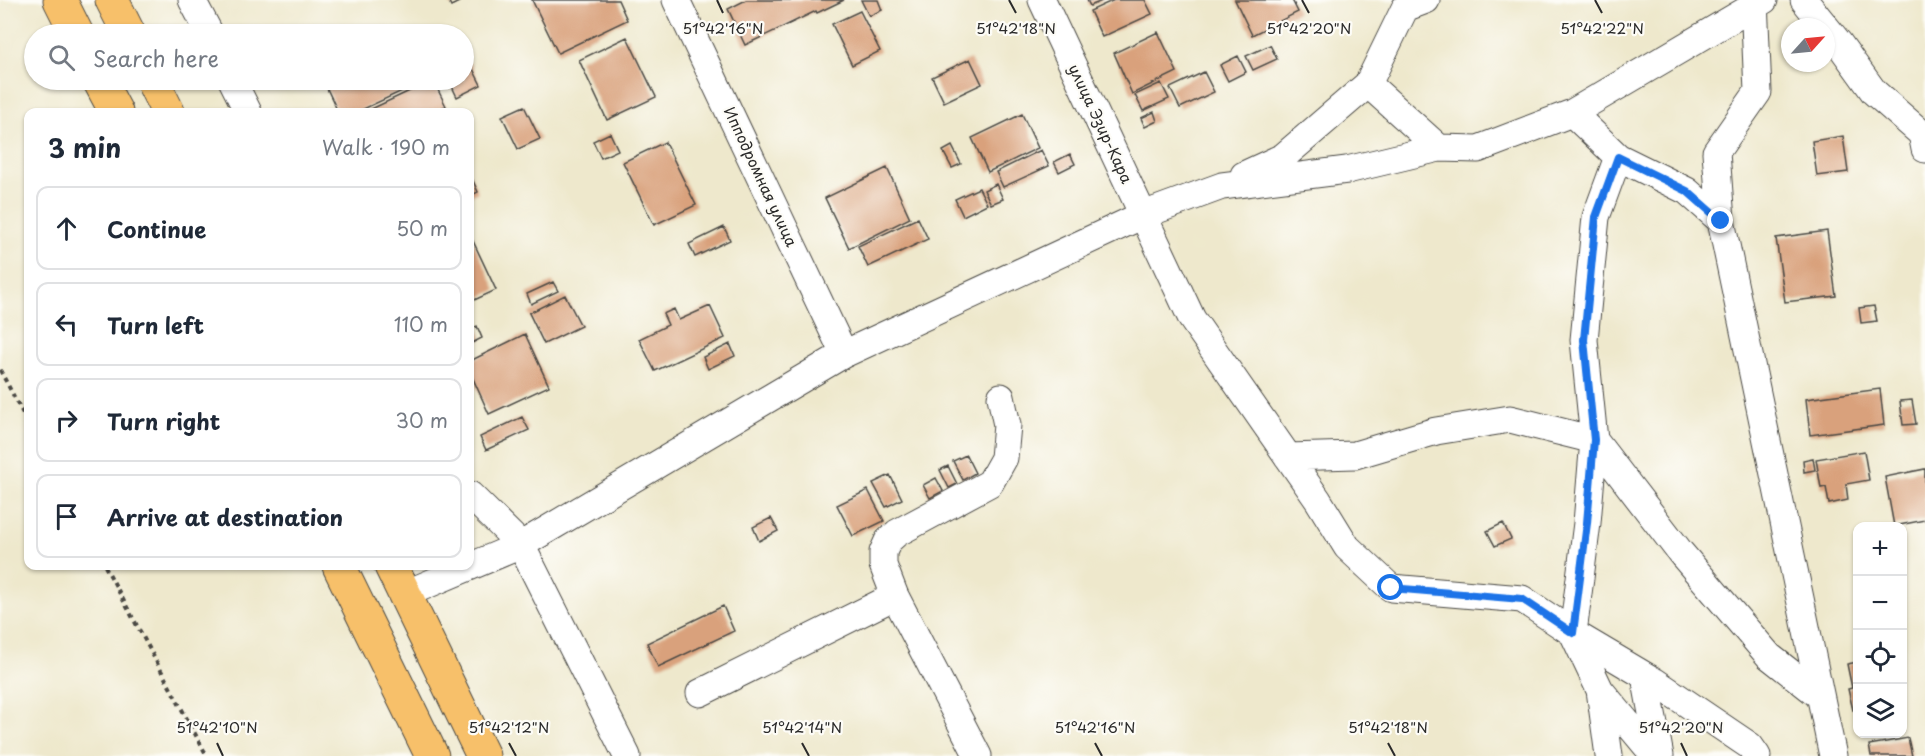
<!DOCTYPE html>
<meta charset="utf-8">
<style>
body{margin:0;font-family:"Playpen Sans",sans-serif;background:#f6f6f7;color:#1f2937}
.controls{position:absolute;right:18px;bottom:18px;display:grid;overflow:hidden;border-radius:12px;box-shadow:0 2px 4px #0004}
.controls button{width:54px;height:54px;display:grid;place-items:center;padding:0;border:0;border-bottom:2px solid #e0e1e3;background:#fff;color:#1f2937;font:30px sans-serif}
.compass{position:absolute;left:1781px;top:18px;width:54px;height:54px;border-radius:50%;background:#fff;box-shadow:0 2px 4px #0004;rotate:63deg}
.stop{position:absolute;width:18px;height:18px;margin:-14px;border:4px solid #1a73e8;border-radius:50%;background:#fff}
.stop.end{background:#1a73e8;border-color:#fff;box-shadow:0 2px 6px #0008}
.list{margin:0;padding:0;list-style:none}
h2{display:flex;justify-content:space-between;align-items:center;height:78px;margin:0;padding:0 24px;font-size:26px}
h2 small{font-size:20px;font-weight:400;color:#747a83}
.list li{display:grid;grid-template-columns:39px 1fr auto;gap:18px;align-items:center;box-sizing:border-box;height:84px;margin:0 12px 12px;padding:0 12px;border:2px solid #e0e1e3;border-radius:12px}
.list b{display:block;font-size:22px;white-space:nowrap}
.list em{font-size:20px;font-style:normal;color:#747a83}
.icon{flex:none;width:33px;height:33px;fill:none;stroke:currentColor;stroke-width:2;stroke-linecap:round;stroke-linejoin:round}
.map{position:relative;flex:none;width:1925px;height:756px;overflow:hidden}
.search{position:absolute;background:#fff;box-shadow:0 2px 4px #0004;left:24px;top:24px;width:450px;height:66px;display:flex;align-items:center;gap:15px;box-sizing:border-box;padding:0 21px;border-radius:33px;color:#747a83;font-size:22px}
.panel{position:absolute;background:#fff;box-shadow:0 2px 4px #0004;left:24px;top:108px;width:450px;height:462px;border-radius:12px}
.map>svg:first-child{display:block}
</style>
<div class="map">
<svg width="1925" height="756" viewBox="0 0 1925 756">
<rect width="100%" height="100%" fill="#fdfcf7"/>
<filter id="ink" filterUnits="userSpaceOnUse"><feTurbulence type="fractalNoise" baseFrequency=".0167" numOctaves="2"/><feDisplacementMap in="SourceGraphic" scale="12" xChannelSelector="R" yChannelSelector="G"/><feConvolveMatrix kernelMatrix="1 2 1 2 8 2 1 2 1" color-interpolation-filters="sRGB"/></filter>
<filter id="wash" filterUnits="userSpaceOnUse"><feTurbulence type="fractalNoise" baseFrequency=".008" numOctaves="4" result="noise"/><feDisplacementMap in="SourceGraphic" scale="24" xChannelSelector="R" yChannelSelector="G"/><feGaussianBlur stdDeviation="1.35" result="paint"/><feColorMatrix in="noise" values="0 0 0 0 0 0 0 0 0 0 0 0 0 0 0 0 0 1.4 0 .05"/><feComposite in="paint" operator="in"/></filter>
<g filter="url(#wash)">
<rect width="100%" height="100%" fill="#eee8cc"/>
<g id="blocks">
<!-- building -->
<path fill="#d9a17c" d="M 448,0 L 463,0 L 451,6 Z
M 532,0 L 618,0 L 627,20 L 558,53 Z
M 746,0 L 844,0 L 817,13 L 816,11 L 745,45 L 728,9 Z
M 861,0 L 878,0 L 882,10 L 869,16 Z
M 1087,0 L 1104,0 L 1090,6 Z
M 1114,0 L 1145,0 L 1152,14 L 1102,37 L 1090,11 Z
M 1235,0 L 1292,0 L 1298,12 L 1252,35 Z
M 860,11 L 880,51 L 852,65 L 832,24 Z
M 1158,32 L 1177,72 L 1132,94 L 1114,53 Z
M 627,37 L 656,97 L 607,120 L 579,60 Z
M 1270,45 L 1277,59 L 1253,70 L 1246,56 Z
M 1238,56 L 1246,72 L 1228,81 L 1220,65 Z
M 970,59 L 982,84 L 944,102 L 932,77 Z
M 470,63 L 481,85 L 457,97 L 449,80 L 464,80 L 464,66 Z
M 1204,72 L 1214,92 L 1180,108 L 1170,88 Z
M 323,80 L 410,80 L 413,86 L 357,112 L 338,112 Z
M 433,80 L 446,106 L 432,112 L 365,112 Z
M 1161,83 L 1169,99 L 1143,111 L 1135,95 Z
M 524,106 L 540,139 L 518,149 L 502,116 Z
M 1154,112 L 1157,121 L 1145,127 L 1141,118 Z
M 1022,114 L 1038,148 L 988,172 L 972,138 Z
M 610,133 L 618,150 L 601,158 L 593,141 Z
M 1843,136 L 1848,172 L 1817,176 L 1812,141 Z
M 665,142 L 696,205 L 654,225 L 623,162 Z
M 952,146 L 961,164 L 952,168 L 943,151 Z
M 1041,150 L 1049,166 L 1003,187 L 996,172 Z
M 1070,154 L 1075,164 L 1059,172 L 1054,162 Z
M 887,168 L 910,218 L 849,248 L 825,198 Z
M 470,174 L 478,192 L 470,196 Z
M 996,184 L 1003,199 L 991,204 L 984,190 Z
M 979,188 L 987,204 L 963,216 L 955,199 Z
M 918,218 L 928,239 L 868,267 L 858,246 Z
M 724,227 L 730,240 L 695,257 L 689,244 Z
M 1827,231 L 1836,296 L 1785,302 L 1776,238 Z
M 473,241 L 496,290 L 470,302 L 470,243 Z
M 553,282 L 558,291 L 531,304 L 527,294 Z
M 565,295 L 581,326 L 544,344 L 529,313 Z
M 710,306 L 725,338 L 655,371 L 639,339 L 668,325 L 663,314 L 674,309 L 679,320 Z
M 1874,306 L 1877,321 L 1861,323 L 1859,308 Z
M 477,326 L 482,338 L 470,344 L 470,330 Z
M 525,334 L 549,386 L 489,414 L 470,372 L 470,361 Z
M 730,344 L 735,356 L 708,369 L 703,357 Z
M 1880,389 L 1884,425 L 1810,435 L 1806,399 Z
M 1912,400 L 1916,424 L 1903,425 L 1900,401 Z
M 522,417 L 529,430 L 486,450 L 480,437 Z
M 1864,451 L 1869,480 L 1846,484 L 1848,500 L 1829,504 L 1826,487 L 1821,488 L 1816,459 Z
M 966,455 L 975,473 L 963,480 L 953,461 Z
M 1813,458 L 1815,470 L 1804,472 L 1803,460 Z
M 948,466 L 957,484 L 949,488 L 940,470 Z
M 1925,469 L 1925,520 L 1894,526 L 1885,477 Z
M 890,475 L 902,499 L 886,507 L 873,483 Z
M 936,478 L 943,491 L 930,498 L 923,485 Z
M 868,490 L 884,521 L 853,536 L 837,505 Z
M 771,518 L 778,531 L 759,541 L 753,527 Z
M 1503,523 L 1511,539 L 1495,546 L 1487,531 Z
M 723,606 L 734,631 L 658,667 L 647,643 Z
M 1858,662 L 1858,709 L 1853,710 L 1848,689 L 1852,688 L 1847,664 Z
M 1908,738 L 1912,756 L 1871,756 L 1869,745 Z"/>
</g>
</g>
<g filter="url(#ink)">
<use href="#blocks" fill-opacity="0" stroke="#484743" stroke-width="1.5"/>
<g fill="none" stroke-linecap="round" stroke-linejoin="round">
<defs>
<path id="minor" d="M 192,0 L 210,34
M 676,0 L 844,354
M 1042,0 L 1192,319 L 1318,500 L 1347,547 L 1391,588 L 1522,599 L 1573,633 L 1600,690 L 1609,756
M 1426,0 L 1405,8 L 1368,84 L 1439,148
M 1804,0 L 1838,42 L 1874,92 L 1922,134 L 1925,149
M 232,80 L 248,112
M 1572,113 L 1618,157 L 1687,191 L 1721,221 L 1833,756
M 1618,157 L 1596,217 L 1584,340 L 1594,440 L 1587,523 L 1573,633 L 1654,681 L 1750,746 L 1757,756
M 1244,175 L 1283,157 L 1368,84
M 1721,221 L 1716,152 L 1758,92 L 1754,0
M 1288,457 L 1355,455 L 1436,431 L 1510,419 L 1594,440 L 1680,552 L 1769,656 L 1820,696
M 470,495 L 521,545 L 627,756
M 405,594 L 521,545 L 844,354 L 1143,215 L 1222,186 L 1347,170 L 1439,148 L 1478,149 L 1572,113 L 1764,0
M 1645,676 L 1660,756
M 1600,690 L 1655,756
M 700,693 L 895,596
M 978,756 L 895,596 L 883,565 L 883,552 L 888,541 L 897,533 L 990,483 L 1004,458 L 1007,425 L 1001,397"/>
<path id="major" d="M 60,0 L 77,34
M 112,0 L 129,34
M 99,80 L 116,112
M 152,80 L 168,112
M 339,566 L 432,756
M 391,566 L 483,756"/>
</defs>
<!-- minor casing -->
<use href="#minor" stroke="#484743" stroke-width="29"/>
<!-- major casing -->
<use href="#major" stroke="#484743" stroke-width="35"/>
<!-- path -->
<path stroke="#484743" stroke-width="4" stroke-dasharray="4.5 4.5" stroke-linecap="butt" d="M 0,370 L 28,423
M 105,566 L 207,756"/>
<!-- minor -->
<use href="#minor" stroke="#fff" stroke-width="27"/>
<!-- major -->
<use href="#major" stroke="#f7c06b" stroke-width="33"/>
</g>
</g>
<g fill="none" stroke-linecap="round" stroke-linejoin="round" filter="url(#ink)">
<!-- route -->
<path stroke="#1a73e8" stroke-width="8" d="M 1391,588 L 1522,599 L 1573,633 L 1587,523 L 1594,440 L 1584,340 L 1596,217 L 1618,157 L 1687,191 L 1721,221"/>
</g>
<!-- ticks -->
<path fill="none" stroke="#2b2b2b" stroke-width="2" d="M 717,0 L 723,13M 1009,0 L 1016,13M 1302,0 L 1309,13M 1595,0 L 1602,13M 217,743 L 223,756M 509,743 L 516,756M 802,743 L 809,756M 1095,743 L 1102,756M 1388,743 L 1395,756M 1681,743 L 1687,756"/>
<g text-anchor="middle" stroke-width="4.5" stroke-linejoin="round" paint-order="stroke">
<!-- street labels -->
<g font-size="15" fill="#2b2b2b" stroke="#fdfcf7">
<text transform="translate(1100 124) rotate(65)" y="5">улица Эзир-Кара</text>
<text transform="translate(760 177) rotate(65)" y="5">Ипподромная улица</text>
</g>
</g>
<g font-size="15" text-anchor="middle" fill="#2b2b2b" stroke="#fdfcf7" stroke-width="4.5" stroke-linejoin="round" paint-order="stroke">
<text x="723" y="34">51°42'16"N</text>
<text x="1016" y="34">51°42'18"N</text>
<text x="1309" y="34">51°42'20"N</text>
<text x="1602" y="34">51°42'22"N</text>
<text x="217" y="733">51°42'10"N</text>
<text x="509" y="733">51°42'12"N</text>
<text x="802" y="733">51°42'14"N</text>
<text x="1095" y="733">51°42'16"N</text>
<text x="1388" y="733">51°42'18"N</text>
<text x="1681" y="733">51°42'20"N</text>
</g>
</svg>
<div class="controls">
<button>+</button>
<button>−</button>
<button><svg class="icon" aria-label="locate" viewBox="0 0 24 24"><circle cx="12" cy="12" r="6"/><path d="M12 2v4M12 18v4M2 12h4M18 12h4"/></svg></button>
<button><svg class="icon" aria-label="layers" viewBox="0 0 24 24"><path d="M12 4l9 5-9 5-9-5zM3 14l9 5 9-5"/></svg></button>
</div>
<svg class="compass" viewBox="-18 -18 36 36"><path d="M0-13l5 13h-10z" fill="#e53935"/><path d="M0 13l5-13h-10z" fill="#747a83"/></svg>
<div class="stop" style="left:1391px;top:588px"></div>
<div class="stop end" style="left:1721px;top:221px"></div>
<div class="search"><svg class="icon" aria-label="search" viewBox="0 0 24 24"><circle cx="10" cy="10" r="6"/><path d="M15 15l6 6"/></svg>Search here</div>
<section class="panel">
<h2>3 min<small>Walk · 190 m</small></h2>
<ul class="list">
<li><svg class="icon" aria-label="ahead" viewBox="0 0 24 24"><path d="M12 20V5M6 11l6-6 6 6"/></svg><div><b>Continue</b></div><em>50 m</em></li>
<li><svg class="icon" aria-label="left" viewBox="0 0 24 24"><path d="M17 20v-9H6M10 6l-5 5 5 5"/></svg><div><b>Turn left</b></div><em>110 m</em></li>
<li><svg class="icon" aria-label="right" viewBox="0 0 24 24"><path d="M7 20v-9h11M14 6l5 5-5 5"/></svg><div><b>Turn right</b></div><em>30 m</em></li>
<li><svg class="icon" aria-label="arrive" viewBox="0 0 24 24"><path d="M6 21V4h12l-3 4 3 4H6"/></svg><div><b>Arrive at destination</b></div></li>
</ul>
</section>
</div>
